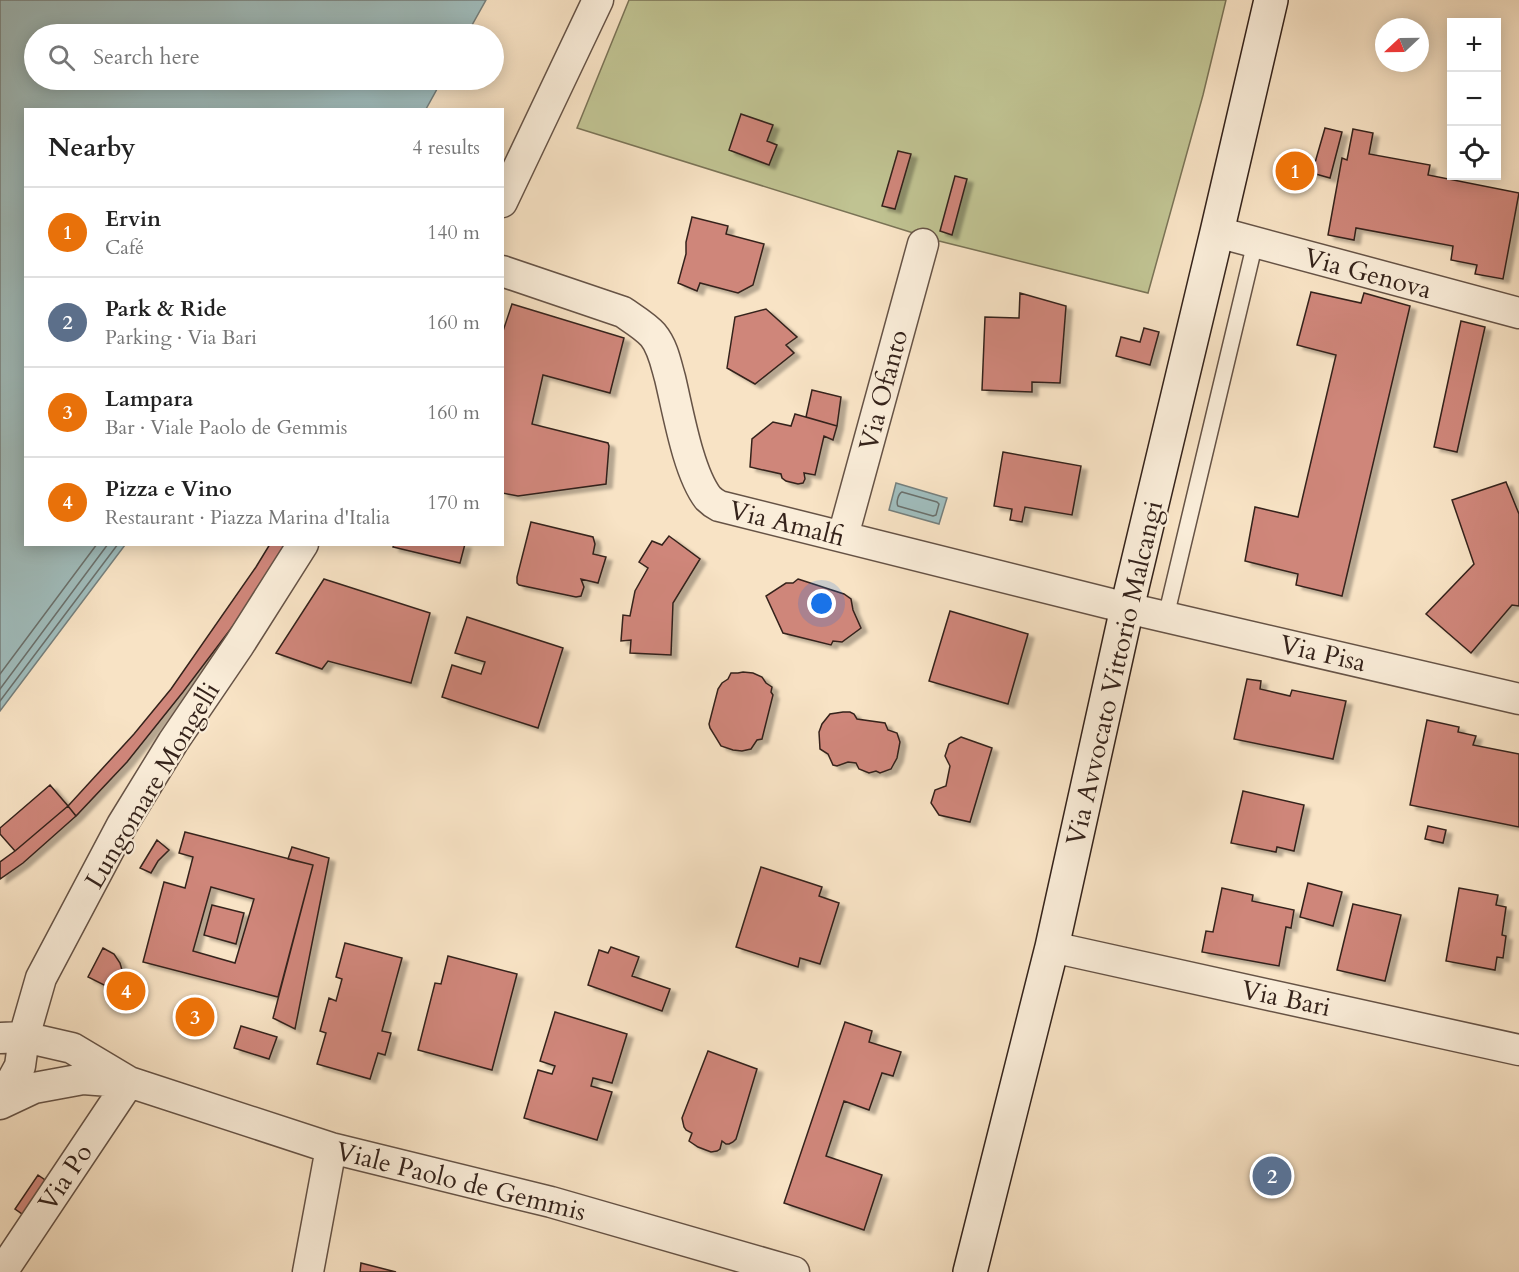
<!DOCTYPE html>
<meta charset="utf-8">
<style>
body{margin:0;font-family:Cardo,serif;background:#f2f2f2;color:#222}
.controls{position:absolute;right:18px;top:18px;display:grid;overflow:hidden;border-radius:0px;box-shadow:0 3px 15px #0003}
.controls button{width:54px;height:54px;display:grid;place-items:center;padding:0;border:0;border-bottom:2px solid #e0e0e0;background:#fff;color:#222;font:30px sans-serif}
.compass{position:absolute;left:1375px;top:18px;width:54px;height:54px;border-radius:50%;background:#fff;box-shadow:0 3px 15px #0003;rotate:248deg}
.you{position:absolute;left:822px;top:604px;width:21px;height:21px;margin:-15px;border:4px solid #fff;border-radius:50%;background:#1a73e8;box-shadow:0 0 0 9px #1a73e833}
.badge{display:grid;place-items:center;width:39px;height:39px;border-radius:50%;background:#8f2418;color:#fff;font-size:20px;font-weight:700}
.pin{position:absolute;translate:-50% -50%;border:3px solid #fff;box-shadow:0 2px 6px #0006}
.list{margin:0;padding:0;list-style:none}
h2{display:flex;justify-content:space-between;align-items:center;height:78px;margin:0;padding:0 24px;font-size:26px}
h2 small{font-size:20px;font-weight:400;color:#767676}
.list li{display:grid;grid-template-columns:39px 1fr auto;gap:18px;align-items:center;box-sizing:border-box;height:90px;padding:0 24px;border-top:2px solid #e0e0e0}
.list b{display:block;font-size:22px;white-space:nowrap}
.list p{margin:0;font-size:20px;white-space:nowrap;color:#767676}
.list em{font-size:20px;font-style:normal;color:#767676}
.icon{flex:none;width:33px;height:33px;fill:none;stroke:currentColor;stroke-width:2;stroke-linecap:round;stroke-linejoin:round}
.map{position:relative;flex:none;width:1519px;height:1272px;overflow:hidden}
.search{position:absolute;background:#fff;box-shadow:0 3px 15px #0003;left:24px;top:24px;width:480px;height:66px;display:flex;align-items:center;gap:15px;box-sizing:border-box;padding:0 21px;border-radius:33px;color:#767676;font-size:22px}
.panel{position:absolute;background:#fff;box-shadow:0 3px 15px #0003;left:24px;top:108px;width:480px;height:438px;border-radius:0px}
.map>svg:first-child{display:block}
</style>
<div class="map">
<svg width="1519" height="1272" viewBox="0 0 1519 1272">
<defs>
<filter id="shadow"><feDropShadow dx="6" dy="4" stdDeviation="1.5" flood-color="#0004"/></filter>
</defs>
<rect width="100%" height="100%" fill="#f8e3c5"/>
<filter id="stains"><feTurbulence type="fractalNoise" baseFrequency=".00333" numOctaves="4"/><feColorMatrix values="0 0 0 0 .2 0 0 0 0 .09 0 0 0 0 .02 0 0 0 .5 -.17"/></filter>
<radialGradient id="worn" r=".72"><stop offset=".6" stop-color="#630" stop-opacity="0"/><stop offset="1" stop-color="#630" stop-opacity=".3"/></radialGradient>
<!-- green -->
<path fill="#c0c392" stroke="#7a7356" stroke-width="1.5" d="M 629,0 L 1226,0 L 1203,95 L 1148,293 L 939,241 L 577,128 Z"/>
<!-- water -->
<path fill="#a0bdbd" stroke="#757f7c" stroke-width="1.5" d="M 0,0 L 486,0 L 467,34 L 34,34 L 34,80 L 442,80 L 426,109 L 26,110 L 26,544 L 125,545 L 0,711 Z
M 896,483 L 947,498 L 939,524 L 889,510 Z"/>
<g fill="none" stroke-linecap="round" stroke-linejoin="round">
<!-- shore -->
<path stroke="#6a706c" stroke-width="1.5" d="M 902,492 L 937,502 L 939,504 L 936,515 L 933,516 L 898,506 C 896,503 898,494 902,492 Z
M 0,674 L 97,544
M 0,689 L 108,544
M 0,701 L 118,544"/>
</g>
<!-- building -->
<path fill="#cf867a" stroke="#35231b" stroke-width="1.5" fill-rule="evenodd" filter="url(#shadow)" d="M 741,114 L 773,125 L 767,141 L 777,145 L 769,165 L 729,150 Z
M 1325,128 L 1342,132 L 1330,178 L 1312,173 Z
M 1353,129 L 1373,133 L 1369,154 L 1430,165 L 1428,175 L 1519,193 L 1503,279 L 1475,274 L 1477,265 L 1451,260 L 1453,246 L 1356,228 L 1354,240 L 1328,235 L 1342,158 L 1347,160 Z
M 898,151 L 911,154 L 895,209 L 882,206 Z
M 955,176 L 967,179 L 952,235 L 940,231 Z
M 692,217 L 728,226 L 726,234 L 764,244 L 753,285 L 738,293 L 700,283 L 697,291 L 678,283 L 686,254 L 686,242 Z
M 1311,292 L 1361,303 L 1364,293 L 1410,306 L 1342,596 L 1296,585 L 1298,574 L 1245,561 L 1255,507 L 1298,517 L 1336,355 L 1297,345 Z
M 1020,293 L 1066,306 L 1060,383 L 1032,382 L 1032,392 L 982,390 L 985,317 L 1019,318 Z
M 512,304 L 624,338 L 610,393 L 543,375 L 532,424 L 608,443 L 609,446 L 606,484 L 518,496 L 502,493 L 502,334 Z
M 766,309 L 797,337 L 786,345 L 794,353 L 755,384 L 727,368 L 735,317 Z
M 1461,321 L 1485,327 L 1457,452 L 1434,447 Z
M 1144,328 L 1159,332 L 1150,365 L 1116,356 L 1121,337 L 1140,342 Z
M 812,390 L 841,397 L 837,426 L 806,417 Z
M 795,414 L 837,426 L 833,440 L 824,436 L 815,475 L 804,473 L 805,479 L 803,483 L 798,484 L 786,481 L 782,478 L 781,474 L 750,467 L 752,439 L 773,422 L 791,426 Z
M 1003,452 L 1081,466 L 1072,515 L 1025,507 L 1022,522 L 1010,520 L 1012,509 L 994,506 Z
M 1506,482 L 1519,514 L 1519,606 L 1512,605 L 1471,653 L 1426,614 L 1474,564 L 1452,500 Z
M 531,522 L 593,537 L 595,544 L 593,554 L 606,557 L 598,583 L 581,579 L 584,587 L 581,596 L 576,597 L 519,585 L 517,583 L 517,577 Z
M 669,536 L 700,559 L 673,603 L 671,655 L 630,653 L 631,640 L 621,641 L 623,615 L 630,616 L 635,591 L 648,568 L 639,562 L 652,541 L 662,545 Z
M 270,544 L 286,544 L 239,618 L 183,692 L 127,762 L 76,816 L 68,806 L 134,734 L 171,689 L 256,567 Z
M 394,544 L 465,544 L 460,563 L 393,547 Z
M 324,579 L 430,613 L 411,683 L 328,661 L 322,669 L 276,653 Z
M 798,579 L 844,594 L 851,599 L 853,610 L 861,628 L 842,642 L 833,641 L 831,645 L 783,633 L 766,596 L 786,583 L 793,583 Z
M 950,611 L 1028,634 L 1008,704 L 929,681 Z
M 467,617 L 563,648 L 538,728 L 442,697 L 452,665 L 481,674 L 485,662 L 455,653 Z
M 743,672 L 753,673 L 762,677 L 766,683 L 772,687 L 771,692 L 773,695 L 762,739 L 757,740 L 751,749 L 742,751 L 733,750 L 721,746 L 710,728 L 709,724 L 718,689 L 722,683 L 728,679 L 731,673 L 738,673 Z
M 1247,679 L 1261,681 L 1260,689 L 1290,696 L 1292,690 L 1346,701 L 1333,759 L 1234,739 Z
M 843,712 L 850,712 L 854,714 L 857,719 L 885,723 L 888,730 L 897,733 L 900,742 L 897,758 L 891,769 L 880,773 L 876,771 L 869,773 L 859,769 L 856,763 L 848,762 L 837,766 L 833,765 L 828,754 L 820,749 L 819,732 L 822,724 L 830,714 Z
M 1427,720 L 1459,727 L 1458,732 L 1476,736 L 1473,745 L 1519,754 L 1519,827 L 1410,805 Z
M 961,737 L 992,748 L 970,822 L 939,815 L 931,803 L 935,790 L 946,786 L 950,766 L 945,756 L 949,744 Z
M 50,785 L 68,806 L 15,851 L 0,834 L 0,828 Z
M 1243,791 L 1304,805 L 1294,851 L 1277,847 L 1276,852 L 1231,843 Z
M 68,806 L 76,816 L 23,863 L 0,879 L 0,862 L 15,851 Z
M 1428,826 L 1446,830 L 1443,843 L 1425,839 Z
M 185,832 L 313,865 L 278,997 L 143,962 L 164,882 L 185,888 L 193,857 L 179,853 ZM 211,887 L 254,899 L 235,963 L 193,951 Z
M 157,840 L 169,850 L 158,861 L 151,873 L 140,868 Z
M 292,847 L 329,858 L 295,1029 L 273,1018 L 313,865 L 288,859 Z
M 761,867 L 822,887 L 819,896 L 839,903 L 820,964 L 800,958 L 798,967 L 736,947 Z
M 1308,883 L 1342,892 L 1333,926 L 1300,917 Z
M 1222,888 L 1253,895 L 1252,901 L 1294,910 L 1291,928 L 1286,927 L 1279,966 L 1202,952 L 1206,931 L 1213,932 Z
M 1459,888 L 1498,895 L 1496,905 L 1506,907 L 1502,935 L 1506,936 L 1503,958 L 1497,957 L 1495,970 L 1446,961 Z
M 1353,904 L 1401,915 L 1385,981 L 1337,970 Z
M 212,905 L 244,913 L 236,944 L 204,935 Z
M 345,943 L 402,958 L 382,1031 L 391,1033 L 385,1055 L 378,1053 L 370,1079 L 317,1064 L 326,1033 L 320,1031 L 329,998 L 336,1001 L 342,979 L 336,977 Z
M 611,947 L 639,957 L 632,976 L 670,989 L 662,1011 L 588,985 L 599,950 L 608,953 Z
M 103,948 L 114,954 L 120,963 L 122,970 L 116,991 L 88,977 Z
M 448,956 L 517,974 L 492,1070 L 418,1050 L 435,983 L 441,984 Z
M 555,1012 L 627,1034 L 612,1083 L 593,1078 L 591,1086 L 612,1092 L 597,1140 L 524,1118 L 538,1070 L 552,1074 L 555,1066 L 540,1061 Z
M 845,1022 L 872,1031 L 869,1042 L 901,1052 L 893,1076 L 882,1073 L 869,1110 L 844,1101 L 826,1156 L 882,1175 L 864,1230 L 784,1203 Z
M 241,1026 L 277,1037 L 269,1059 L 234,1048 Z
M 708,1051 L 757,1069 L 736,1139 L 733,1142 L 729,1144 L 726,1144 L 722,1141 L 720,1149 L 717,1151 L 711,1152 L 698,1147 L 689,1141 L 692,1133 L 686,1130 L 684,1127 L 682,1118 Z
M 38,1175 L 48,1182 L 25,1216 L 15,1209 Z
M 361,1263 L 396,1272 L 360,1272 Z"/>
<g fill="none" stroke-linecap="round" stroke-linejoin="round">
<defs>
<path id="lane" d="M 1166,616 L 1255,243"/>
<path id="street" d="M 502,202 L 598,0
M 1217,232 L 1519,313
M 502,271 L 623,312 C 633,319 645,326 653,335 C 663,347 666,364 670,378 C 678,411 688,472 708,498 C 711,501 715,504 719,506 L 1127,608 L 1519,699
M 843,536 L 923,244
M 1052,947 L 1519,1050
M 0,1038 L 24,1037 L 72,1048 L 129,1082 L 331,1148 L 551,1202 L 794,1272
M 0,1096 L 8,1088 L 20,1066 L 24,1037 L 41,978 L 122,825 L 173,742 L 239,645 L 303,544
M 0,1104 L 34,1088 L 83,1079 L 123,1082
M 2,1272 L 129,1082
M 308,1272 L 331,1148"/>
<path id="secondary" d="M 970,1272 L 1052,947 L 1127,608 L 1217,232 L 1271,0"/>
</defs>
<!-- lane casing -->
<use href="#lane" stroke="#665346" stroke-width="18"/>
<!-- street casing -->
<use href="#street" stroke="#665346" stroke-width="33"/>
<!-- secondary casing -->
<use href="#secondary" stroke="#35231b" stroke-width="36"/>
<!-- lane -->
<use href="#lane" stroke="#faedd9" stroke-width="15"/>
<!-- street -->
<use href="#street" stroke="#faedd9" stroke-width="30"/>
<!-- secondary -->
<use href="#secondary" stroke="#faedd9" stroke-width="33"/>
</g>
<g text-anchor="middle" stroke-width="4.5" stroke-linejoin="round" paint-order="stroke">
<!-- street labels -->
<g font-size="26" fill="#35231b" stroke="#faedd9">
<text transform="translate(1368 273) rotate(15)" y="9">Via Genova</text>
<text transform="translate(883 390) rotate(-75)" y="9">Via Ofanto</text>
<text transform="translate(787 523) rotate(14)" y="9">Via Amalfi</text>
<text transform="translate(1323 653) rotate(13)" y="9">Via Pisa</text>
<text transform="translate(1114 673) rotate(-77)" y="9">Via Avvocato Vittorio Malcangi</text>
<text transform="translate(152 785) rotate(-59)" y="9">Lungomare Mongelli</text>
<text transform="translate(1286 998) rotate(12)" y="9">Via Bari</text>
<text transform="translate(65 1177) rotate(-56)" y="9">Via Po</text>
<text transform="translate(461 1181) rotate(14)" y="9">Viale Paolo de Gemmis</text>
</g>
</g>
<rect width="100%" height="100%" filter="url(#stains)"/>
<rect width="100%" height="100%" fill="url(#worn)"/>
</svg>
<div class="controls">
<button>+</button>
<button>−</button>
<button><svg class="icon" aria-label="locate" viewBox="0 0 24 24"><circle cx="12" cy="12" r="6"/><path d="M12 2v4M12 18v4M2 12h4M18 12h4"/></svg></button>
</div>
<svg class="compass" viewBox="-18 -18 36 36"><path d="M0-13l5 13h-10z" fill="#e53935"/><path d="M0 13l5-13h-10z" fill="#767676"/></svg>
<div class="you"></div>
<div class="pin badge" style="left:1295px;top:171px;background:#e8710a">1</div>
<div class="pin badge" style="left:1272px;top:1176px;background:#5c6f8a">2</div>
<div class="pin badge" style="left:195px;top:1017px;background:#e8710a">3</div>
<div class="pin badge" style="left:126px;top:991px;background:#e8710a">4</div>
<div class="search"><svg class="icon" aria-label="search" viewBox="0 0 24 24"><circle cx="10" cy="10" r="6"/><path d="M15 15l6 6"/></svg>Search here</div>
<section class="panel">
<h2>Nearby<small>4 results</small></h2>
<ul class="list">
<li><span class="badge" style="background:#e8710a">1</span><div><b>Ervin</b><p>Café</p></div><em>140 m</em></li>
<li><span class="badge" style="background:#5c6f8a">2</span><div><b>Park &amp; Ride</b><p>Parking · Via Bari</p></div><em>160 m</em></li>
<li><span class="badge" style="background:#e8710a">3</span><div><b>Lampara</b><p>Bar · Viale Paolo de Gemmis</p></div><em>160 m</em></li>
<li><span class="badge" style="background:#e8710a">4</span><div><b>Pizza e Vino</b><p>Restaurant · Piazza Marina d'Italia</p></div><em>170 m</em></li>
</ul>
</section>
</div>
